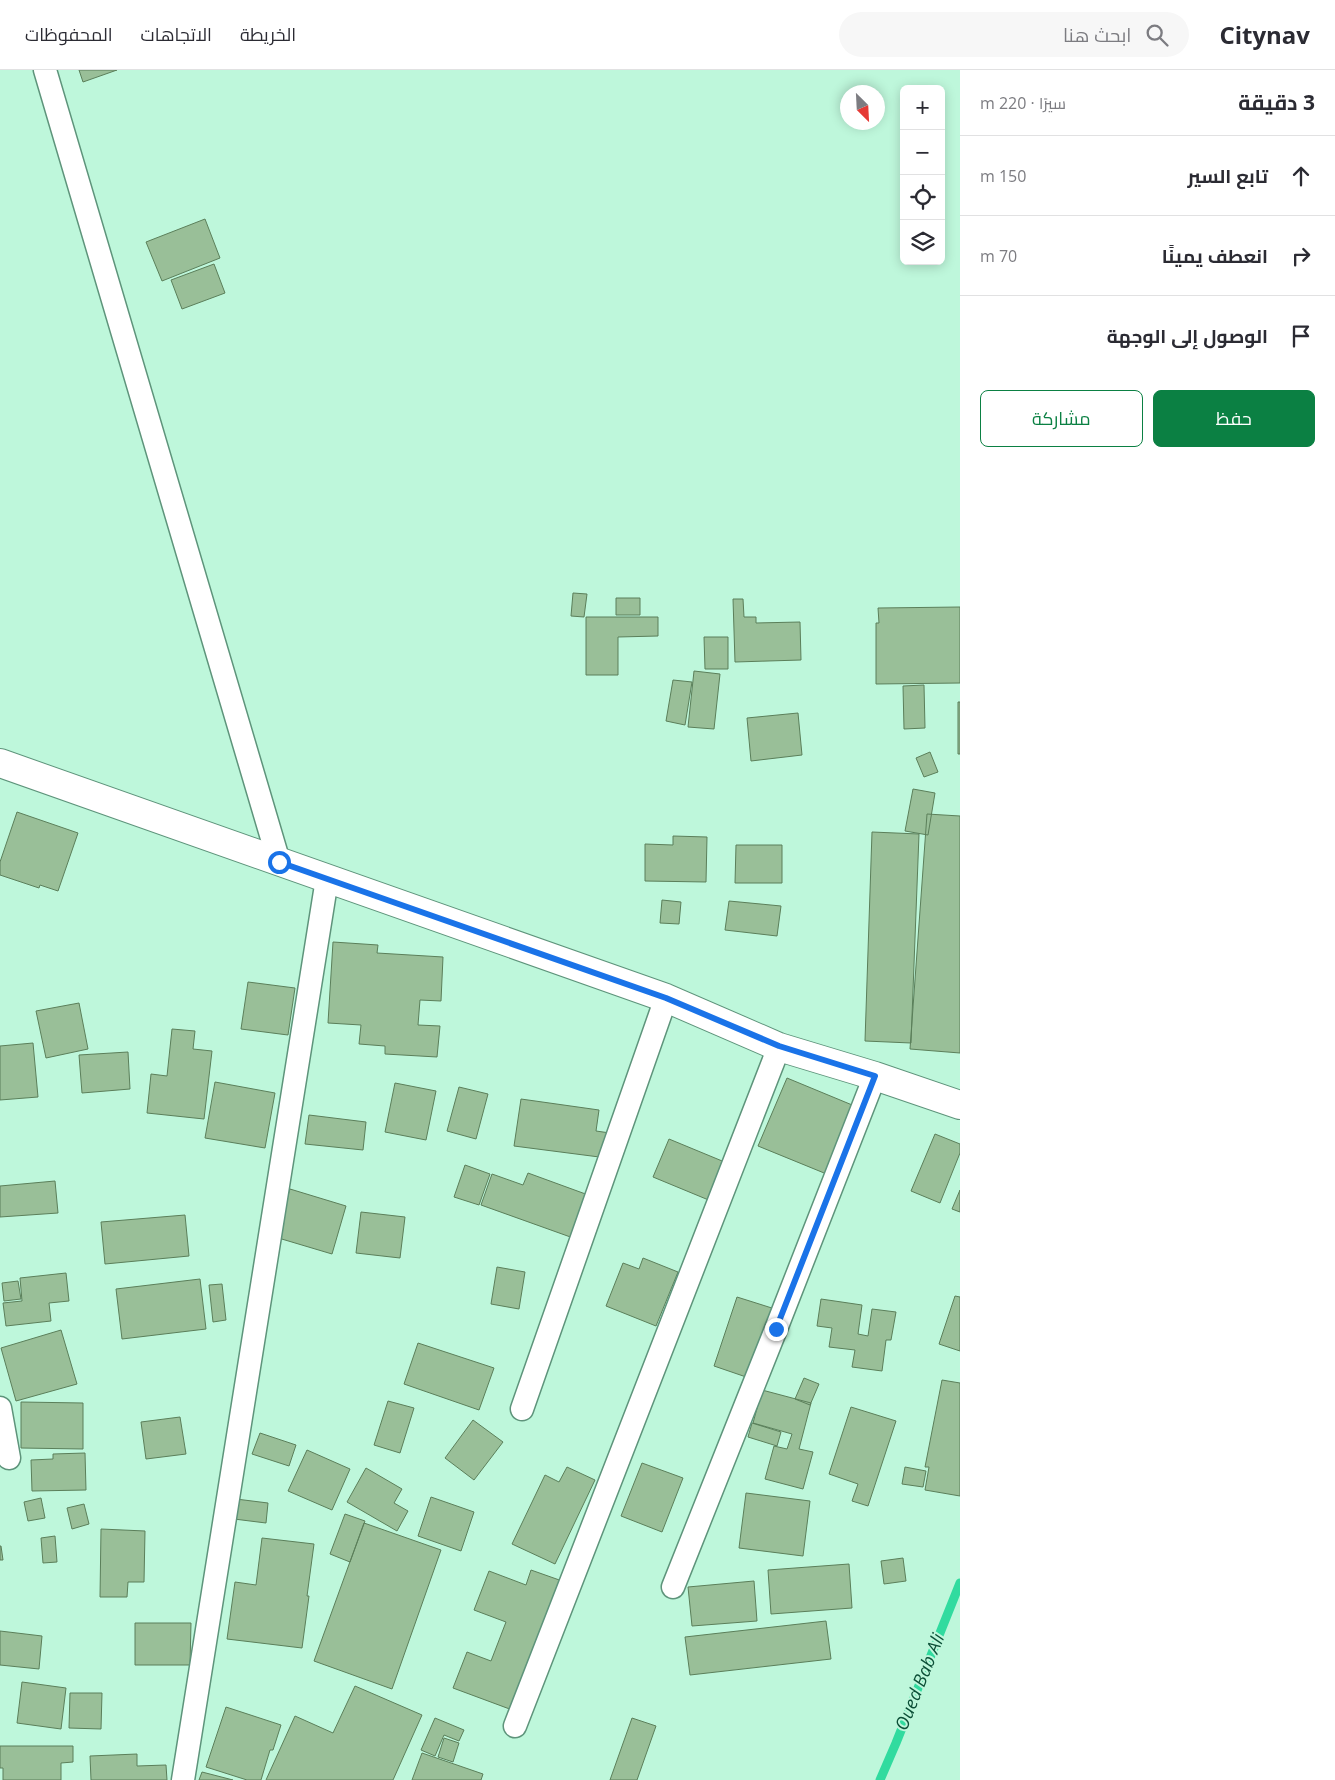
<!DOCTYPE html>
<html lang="ar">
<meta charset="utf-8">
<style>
body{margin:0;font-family:"Open Sans",Cairo,sans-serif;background:#f7f7f7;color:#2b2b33;direction:rtl}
.controls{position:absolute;right:15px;top:15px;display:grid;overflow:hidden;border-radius:8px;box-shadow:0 2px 12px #0003}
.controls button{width:45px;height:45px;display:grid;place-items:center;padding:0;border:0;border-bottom:1px solid #e1e1e2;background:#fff;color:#2b2b33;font:25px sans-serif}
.compass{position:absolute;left:840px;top:15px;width:45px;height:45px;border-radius:50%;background:#fff;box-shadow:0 2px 12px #0003;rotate:156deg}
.stop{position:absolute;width:15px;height:15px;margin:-11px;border:4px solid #1a73e8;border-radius:50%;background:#fff}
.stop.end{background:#1a73e8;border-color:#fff;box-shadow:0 1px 5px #0008}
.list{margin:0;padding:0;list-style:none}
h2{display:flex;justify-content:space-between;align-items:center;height:65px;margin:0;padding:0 20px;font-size:21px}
h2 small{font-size:16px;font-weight:400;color:#7c7c81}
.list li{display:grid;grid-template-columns:32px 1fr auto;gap:15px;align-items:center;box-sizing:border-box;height:80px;padding:0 20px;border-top:1px solid #e1e1e2}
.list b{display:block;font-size:19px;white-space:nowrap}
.list em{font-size:16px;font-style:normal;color:#7c7c81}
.actions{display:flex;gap:10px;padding:15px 20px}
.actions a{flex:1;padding:11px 0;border:1px solid #0b8043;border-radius:8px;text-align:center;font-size:18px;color:#0b8043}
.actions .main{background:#0b8043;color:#fff}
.icon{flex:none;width:28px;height:28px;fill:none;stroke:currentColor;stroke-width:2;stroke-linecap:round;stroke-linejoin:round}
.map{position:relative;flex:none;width:960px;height:1710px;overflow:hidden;direction:ltr}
header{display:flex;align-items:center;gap:30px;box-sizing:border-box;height:70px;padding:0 25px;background:#fff;border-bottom:1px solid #e1e1e2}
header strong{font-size:24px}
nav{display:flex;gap:28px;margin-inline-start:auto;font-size:18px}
.search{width:350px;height:45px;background:#f7f7f7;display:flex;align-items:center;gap:12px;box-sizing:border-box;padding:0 18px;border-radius:28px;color:#7c7c81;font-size:19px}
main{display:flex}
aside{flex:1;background:#fff}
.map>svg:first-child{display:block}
</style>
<header>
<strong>Citynav</strong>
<div class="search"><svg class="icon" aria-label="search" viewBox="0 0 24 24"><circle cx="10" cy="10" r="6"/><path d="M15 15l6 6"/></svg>ابحث هنا</div>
<nav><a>الخريطة</a><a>الاتجاهات</a><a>المحفوظات</a></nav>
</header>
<main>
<aside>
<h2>3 دقيقة<small>سيرًا · 220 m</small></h2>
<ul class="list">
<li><svg class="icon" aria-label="ahead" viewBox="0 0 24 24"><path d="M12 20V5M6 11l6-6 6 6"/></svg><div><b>تابع السير</b></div><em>150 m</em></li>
<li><svg class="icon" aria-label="right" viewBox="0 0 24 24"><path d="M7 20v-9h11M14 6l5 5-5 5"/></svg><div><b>انعطف يمينًا</b></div><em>70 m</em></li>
<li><svg class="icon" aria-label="arrive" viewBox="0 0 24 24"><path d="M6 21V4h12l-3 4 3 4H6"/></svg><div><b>الوصول إلى الوجهة</b></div></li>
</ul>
<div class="actions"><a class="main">حفظ</a><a>مشاركة</a></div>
</aside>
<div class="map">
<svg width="960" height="1710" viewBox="0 0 960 1710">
<rect width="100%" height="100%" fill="#bef7db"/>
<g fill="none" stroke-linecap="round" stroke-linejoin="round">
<!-- stream -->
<path stroke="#31db9f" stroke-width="9" d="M 880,1710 L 896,1673 L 960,1513"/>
</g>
<!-- building -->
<path fill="#99bf98" stroke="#5b7f5a" d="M 79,0 L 117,0 L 83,12 Z
M 205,149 L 220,188 L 162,211 L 146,172 Z
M 214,194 L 225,223 L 182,239 L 171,210 Z
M 573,523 L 587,524 L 584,547 L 571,546 Z
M 616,528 L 640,528 L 640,545 L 616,545 Z
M 733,529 L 743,529 L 744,547 L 756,547 L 756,553 L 800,552 L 801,590 L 735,592 Z
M 960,537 L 960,613 L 876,614 L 876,553 L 879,553 L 878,538 Z
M 586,547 L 658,547 L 658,566 L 618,567 L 618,605 L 586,605 Z
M 704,567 L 728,567 L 728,599 L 705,599 Z
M 694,601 L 720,604 L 714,659 L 688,657 Z
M 673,610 L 692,612 L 685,655 L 666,651 Z
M 924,615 L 925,658 L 904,659 L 903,616 Z
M 958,632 L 960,632 L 960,684 L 958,684 Z
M 798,643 L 802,685 L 751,691 L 747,648 Z
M 930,682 L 938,702 L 924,707 L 916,688 Z
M 913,719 L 935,723 L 928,765 L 905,761 Z
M 17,742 L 78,763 L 58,821 L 40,815 L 39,818 L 0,805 L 0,792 Z
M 927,744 L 960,746 L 960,983 L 910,979 Z
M 872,762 L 919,764 L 911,973 L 865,971 Z
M 673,766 L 707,767 L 706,812 L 645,811 L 645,774 L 673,775 Z
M 736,775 L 782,775 L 782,813 L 735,813 Z
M 662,830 L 681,832 L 679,854 L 660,853 Z
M 729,831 L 781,836 L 777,866 L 725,860 Z
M 333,872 L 378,875 L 377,883 L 443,887 L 441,931 L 420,930 L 418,955 L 440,956 L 437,987 L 385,984 L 385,976 L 359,974 L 361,955 L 328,953 Z
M 248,912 L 295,918 L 288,965 L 241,959 Z
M 79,933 L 88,979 L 46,988 L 36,941 Z
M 172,959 L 195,961 L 193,979 L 212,981 L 204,1049 L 147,1043 L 151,1004 L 167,1006 Z
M 33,973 L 38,1027 L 0,1030 L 0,976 Z
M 128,982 L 130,1019 L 82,1023 L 79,985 Z
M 787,1008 L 857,1037 L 829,1105 L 758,1076 Z
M 215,1012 L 275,1023 L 265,1078 L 205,1068 Z
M 395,1013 L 436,1021 L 426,1070 L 385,1062 Z
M 459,1017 L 488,1024 L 476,1069 L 447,1061 Z
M 521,1029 L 599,1040 L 596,1061 L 610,1063 L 607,1088 L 514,1076 Z
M 309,1045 L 366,1052 L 363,1080 L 305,1074 Z
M 935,1064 L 960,1074 L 960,1083 L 940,1133 L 911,1121 Z
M 669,1069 L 727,1093 L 711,1131 L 653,1107 Z
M 465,1095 L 490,1104 L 479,1135 L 454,1127 Z
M 528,1103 L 591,1126 L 576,1169 L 481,1135 L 492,1104 L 523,1115 Z
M 55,1111 L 58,1143 L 0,1147 L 0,1116 Z
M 290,1119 L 346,1136 L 332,1184 L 275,1167 Z
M 960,1120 L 960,1142 L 952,1139 Z
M 361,1142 L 405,1147 L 400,1188 L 356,1183 Z
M 185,1145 L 189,1186 L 105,1194 L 101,1152 Z
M 643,1188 L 678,1202 L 656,1256 L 606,1236 L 623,1193 L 639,1199 Z
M 497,1197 L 525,1202 L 519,1239 L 491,1234 Z
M 66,1203 L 69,1231 L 49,1233 L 51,1251 L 6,1256 L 3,1233 L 22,1231 L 20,1208 Z
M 200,1209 L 206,1259 L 122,1269 L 116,1219 Z
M 18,1211 L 21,1229 L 4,1231 L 2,1213 Z
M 222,1214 L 226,1250 L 213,1252 L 209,1215 Z
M 955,1226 L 960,1227 L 960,1281 L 939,1274 Z
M 737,1227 L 775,1239 L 752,1309 L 714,1296 Z
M 821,1229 L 862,1235 L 858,1264 L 868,1266 L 872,1239 L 896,1242 L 891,1270 L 886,1270 L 882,1301 L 852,1297 L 855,1280 L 829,1277 L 832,1258 L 817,1256 Z
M 61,1260 L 77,1314 L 16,1331 L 1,1278 Z
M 418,1273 L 494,1298 L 479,1340 L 404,1314 Z
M 804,1308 L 819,1314 L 810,1335 L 795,1329 Z
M 942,1310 L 960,1313 L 960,1426 L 925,1420 L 929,1397 L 925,1397 Z
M 762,1320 L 811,1333 L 799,1379 L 813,1382 L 803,1419 L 765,1409 L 774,1376 L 787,1379 L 792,1364 L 753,1353 Z
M 388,1331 L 414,1338 L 400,1383 L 374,1375 Z
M 21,1332 L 83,1333 L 83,1379 L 21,1378 Z
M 851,1337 L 896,1351 L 868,1436 L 852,1431 L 858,1414 L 829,1404 Z
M 180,1347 L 186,1384 L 146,1389 L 141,1352 Z
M 473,1350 L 503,1372 L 474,1410 L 445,1388 Z
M 752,1353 L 781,1362 L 777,1376 L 748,1367 Z
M 260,1363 L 296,1375 L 289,1396 L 252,1384 Z
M 307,1380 L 350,1399 L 332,1440 L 288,1421 Z
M 85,1383 L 86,1420 L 32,1421 L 31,1390 L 53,1389 L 53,1384 Z
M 642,1393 L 683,1408 L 662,1462 L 621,1446 Z
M 567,1397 L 595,1410 L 555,1494 L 512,1474 L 545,1405 L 559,1412 Z
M 905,1397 L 926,1401 L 923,1417 L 902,1414 Z
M 366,1398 L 402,1419 L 394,1433 L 408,1441 L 397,1461 L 347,1432 Z
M 746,1423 L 810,1431 L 803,1486 L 739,1478 Z
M 431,1427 L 474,1442 L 461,1481 L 418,1466 Z
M 41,1428 L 45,1448 L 28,1451 L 24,1432 Z
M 236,1429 L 268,1433 L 266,1453 L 234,1449 Z
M 84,1434 L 89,1454 L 72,1459 L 67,1438 Z
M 345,1444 L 365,1451 L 350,1492 L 330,1484 Z
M 364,1453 L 441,1480 L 392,1619 L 314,1591 Z
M 101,1459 L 145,1461 L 144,1512 L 128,1512 L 127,1527 L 100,1527 Z
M 55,1466 L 57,1492 L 43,1493 L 41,1468 Z
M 262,1468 L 314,1474 L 307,1526 L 309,1526 L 302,1578 L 227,1569 L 235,1512 L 256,1515 Z
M 0,1476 L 1,1476 L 3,1490 L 0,1490 Z
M 903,1488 L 906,1511 L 884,1514 L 881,1491 Z
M 849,1494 L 852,1538 L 771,1544 L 768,1500 Z
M 531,1500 L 565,1512 L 515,1641 L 453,1618 L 467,1582 L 491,1591 L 506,1552 L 474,1540 L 489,1501 L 526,1515 Z
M 754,1511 L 757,1551 L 692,1556 L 688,1517 Z
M 826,1551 L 831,1589 L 690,1605 L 685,1567 Z
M 135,1553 L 191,1553 L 190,1595 L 135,1595 Z
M 0,1561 L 42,1566 L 39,1599 L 0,1595 Z
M 22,1612 L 66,1618 L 61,1659 L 17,1653 Z
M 355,1616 L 422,1645 L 393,1710 L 266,1710 L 295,1646 L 333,1663 Z
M 70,1623 L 102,1623 L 101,1659 L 69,1658 Z
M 226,1637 L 281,1655 L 273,1680 L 270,1680 L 261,1710 L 247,1710 L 206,1697 Z
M 435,1648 L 464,1660 L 459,1671 L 444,1665 L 435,1686 L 421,1680 Z
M 632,1648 L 656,1656 L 637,1710 L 610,1710 Z
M 444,1668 L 459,1673 L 453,1692 L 438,1687 Z
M 0,1676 L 73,1676 L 73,1692 L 61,1693 L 61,1710 L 3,1710 L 3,1698 L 0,1698 Z
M 422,1683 L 483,1704 L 481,1710 L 412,1710 Z
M 137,1684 L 137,1696 L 166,1695 L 167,1710 L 91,1710 L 90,1686 Z
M 202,1702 L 233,1710 L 199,1710 Z"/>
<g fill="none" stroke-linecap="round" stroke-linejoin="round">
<defs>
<path id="minor" d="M 45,0 L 279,792
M 0,1338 L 9,1388
M 522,1339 L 666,928
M 673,1517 L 776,1259 L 875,1006
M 515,1656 L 779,977
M 183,1710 L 327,809"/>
<path id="tertiary" d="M 0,693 L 666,928 L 779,977 L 875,1006 L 960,1035"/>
</defs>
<!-- minor casing -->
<use href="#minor" stroke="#5e947b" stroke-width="25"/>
<!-- tertiary casing -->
<use href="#tertiary" stroke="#5e947b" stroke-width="30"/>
<!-- minor -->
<use href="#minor" stroke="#fff" stroke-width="22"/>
<!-- tertiary -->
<use href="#tertiary" stroke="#fff" stroke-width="28"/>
</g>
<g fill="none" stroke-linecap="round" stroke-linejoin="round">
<!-- route -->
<path stroke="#1a73e8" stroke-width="6" d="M 279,792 L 666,928 L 779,976 L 875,1006 L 776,1259"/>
</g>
<g text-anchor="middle" stroke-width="4" stroke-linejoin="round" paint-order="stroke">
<!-- water labels -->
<g font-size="18" font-style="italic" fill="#0c4f37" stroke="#bef7db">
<text transform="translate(920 1612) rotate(-68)" y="6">Oued Bab Ali</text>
</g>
</g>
</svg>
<div class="controls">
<button>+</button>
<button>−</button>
<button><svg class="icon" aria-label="locate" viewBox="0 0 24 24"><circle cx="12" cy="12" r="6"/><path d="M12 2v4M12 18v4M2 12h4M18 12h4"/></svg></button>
<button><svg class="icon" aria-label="layers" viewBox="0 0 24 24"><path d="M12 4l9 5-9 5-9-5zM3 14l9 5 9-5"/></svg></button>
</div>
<svg class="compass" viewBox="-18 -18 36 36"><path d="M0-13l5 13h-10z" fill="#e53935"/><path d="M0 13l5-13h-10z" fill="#7c7c81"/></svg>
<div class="stop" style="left:279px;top:792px"></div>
<div class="stop end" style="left:776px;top:1259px"></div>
</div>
</main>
